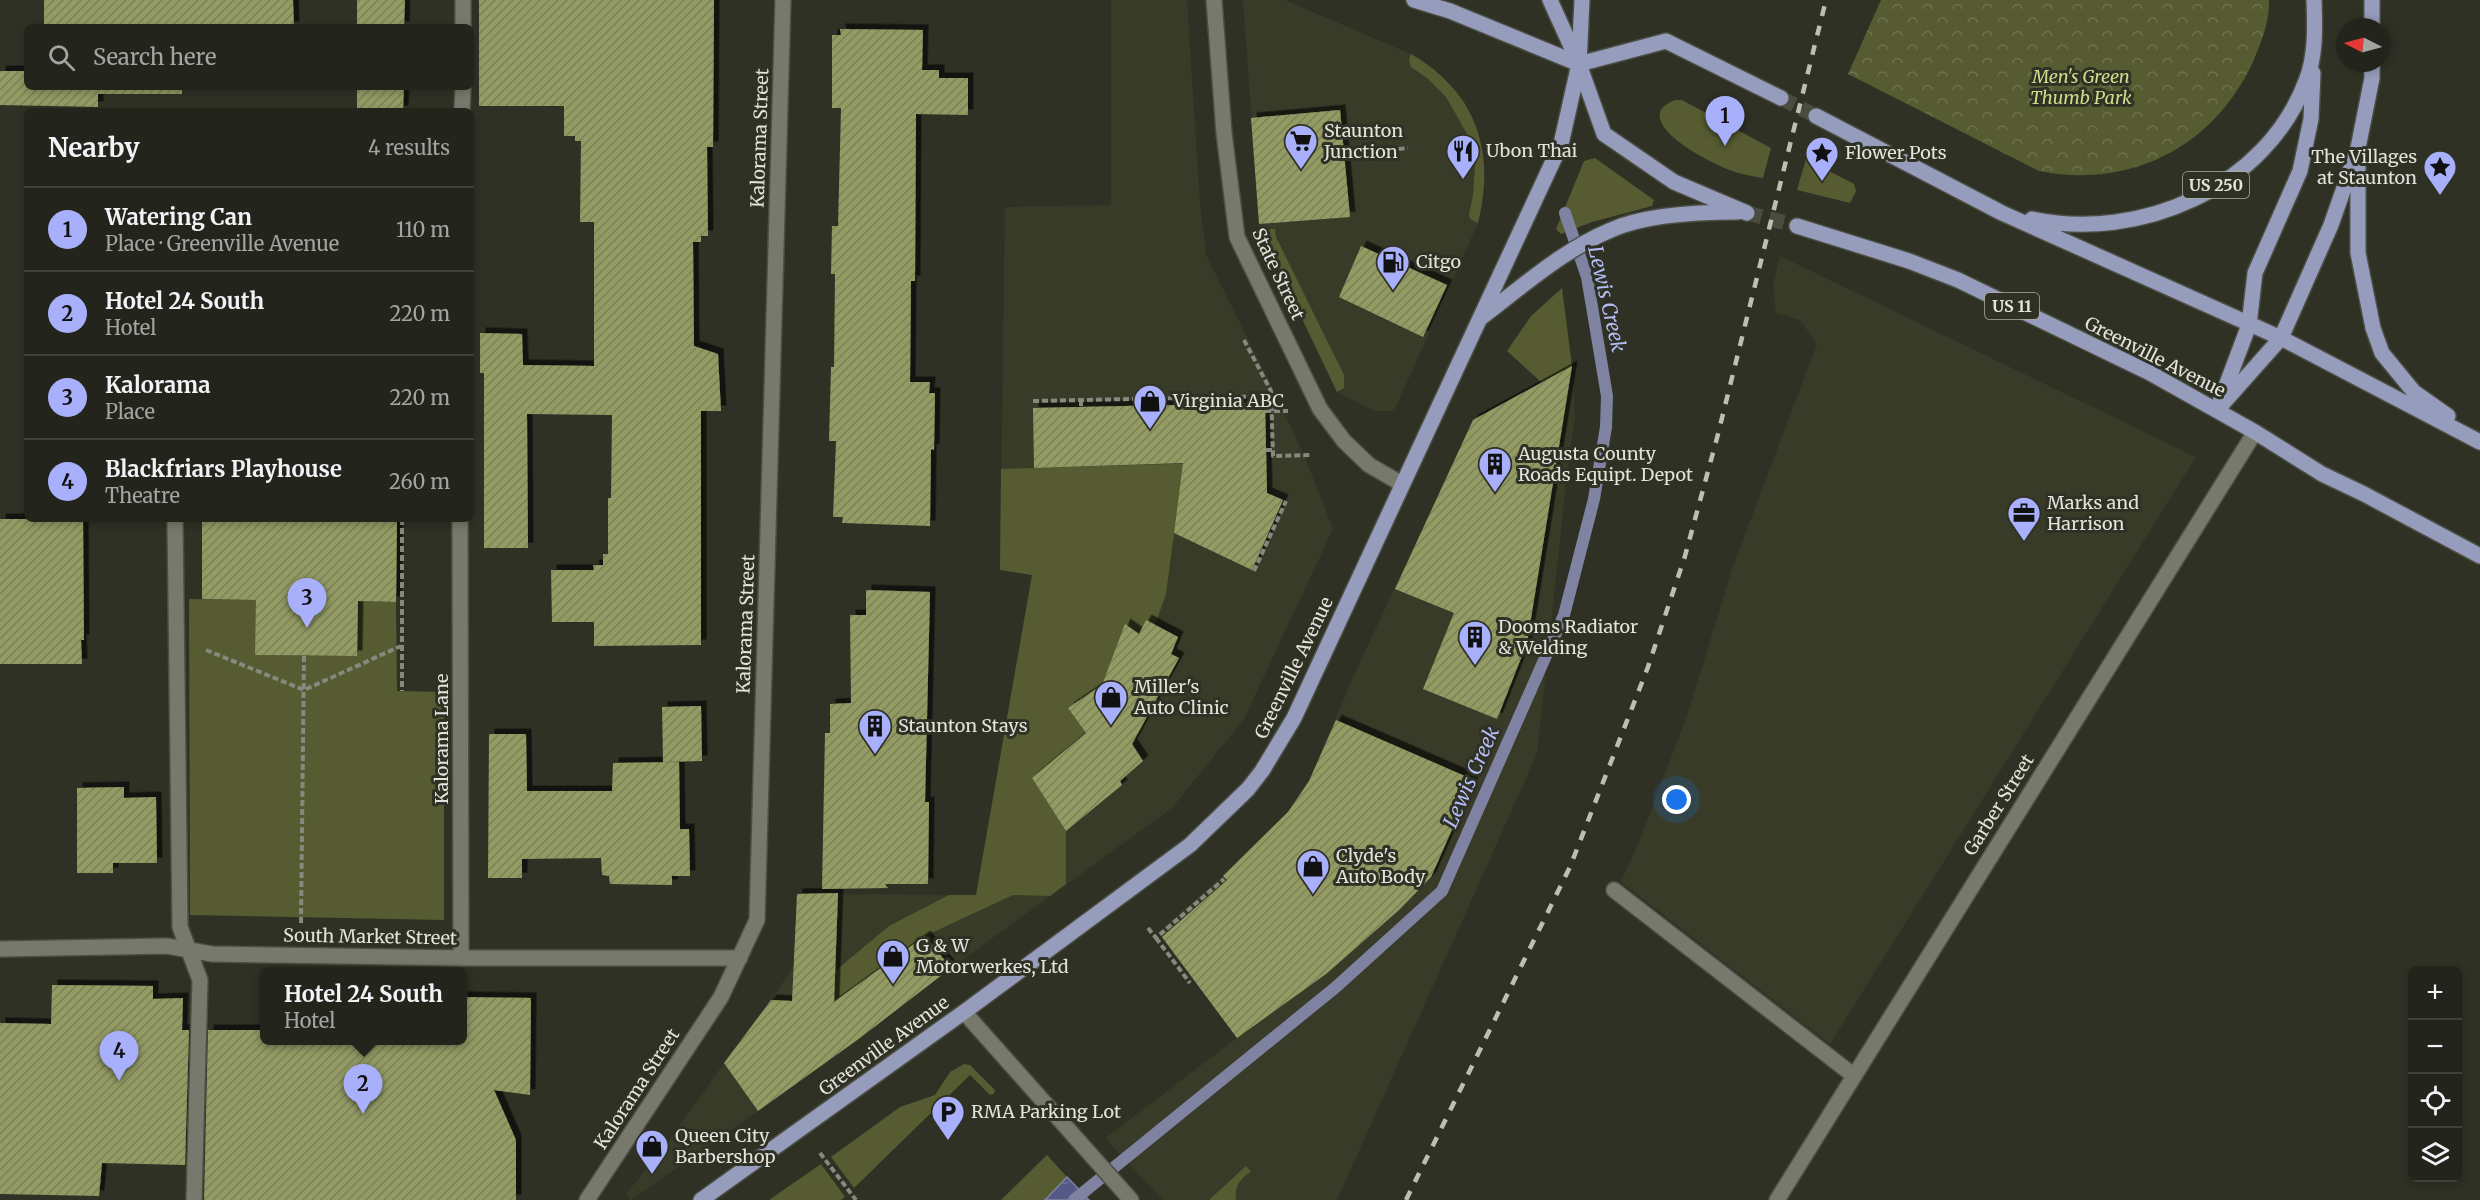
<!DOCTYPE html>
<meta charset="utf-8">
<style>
body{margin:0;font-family:Merriweather,serif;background:#2f3129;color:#f1f3f6}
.controls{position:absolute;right:18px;bottom:18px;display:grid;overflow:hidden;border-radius:9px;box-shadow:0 3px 9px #0003}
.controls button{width:54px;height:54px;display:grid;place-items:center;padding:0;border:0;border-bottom:2px solid #40423b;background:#23251c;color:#f1f3f6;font:30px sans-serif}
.compass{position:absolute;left:2336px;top:18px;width:54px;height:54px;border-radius:50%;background:#23251c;box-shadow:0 3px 9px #0003;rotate:276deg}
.you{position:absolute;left:1677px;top:800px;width:21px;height:21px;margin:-15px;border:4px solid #fff;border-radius:50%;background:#1a73e8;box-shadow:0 0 0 9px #1a73e833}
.badge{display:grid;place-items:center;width:39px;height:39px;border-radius:50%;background:#a8b0fc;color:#111;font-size:20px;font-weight:700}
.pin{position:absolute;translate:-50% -50px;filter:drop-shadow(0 2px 3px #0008)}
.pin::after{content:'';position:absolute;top:32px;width:21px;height:18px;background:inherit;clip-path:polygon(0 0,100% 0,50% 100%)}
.popup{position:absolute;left:260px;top:967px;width:207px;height:78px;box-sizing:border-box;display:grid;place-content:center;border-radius:9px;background:#23251c;filter:drop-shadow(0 2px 4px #0005);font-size:20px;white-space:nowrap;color:#a3a5a3}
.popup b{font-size:22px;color:#f1f3f6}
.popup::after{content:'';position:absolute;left:50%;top:100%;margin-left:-12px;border:12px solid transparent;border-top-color:#23251c}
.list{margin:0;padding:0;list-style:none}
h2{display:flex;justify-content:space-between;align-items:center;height:78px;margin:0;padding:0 24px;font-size:26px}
h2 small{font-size:20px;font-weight:400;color:#a3a5a3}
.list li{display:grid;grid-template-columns:39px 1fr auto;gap:18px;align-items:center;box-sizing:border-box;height:84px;padding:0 24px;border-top:2px solid #40423b}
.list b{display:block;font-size:22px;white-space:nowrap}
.list p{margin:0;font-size:20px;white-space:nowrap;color:#a3a5a3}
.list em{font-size:20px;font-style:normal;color:#a3a5a3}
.icon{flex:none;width:33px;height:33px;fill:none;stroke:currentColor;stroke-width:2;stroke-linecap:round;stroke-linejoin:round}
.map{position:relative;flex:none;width:2480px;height:1200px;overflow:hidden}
.search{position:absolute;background:#23251c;box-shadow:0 3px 9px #0003;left:24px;top:24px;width:450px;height:66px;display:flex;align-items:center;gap:15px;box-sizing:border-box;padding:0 21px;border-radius:9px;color:#a3a5a3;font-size:22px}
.panel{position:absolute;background:#23251c;box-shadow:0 3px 9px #0003;left:24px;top:108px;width:450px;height:414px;border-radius:9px}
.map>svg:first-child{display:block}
</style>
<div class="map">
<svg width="2480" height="1200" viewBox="0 0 2480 1200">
<defs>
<pattern id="park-crowns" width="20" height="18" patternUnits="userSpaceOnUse" patternTransform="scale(1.5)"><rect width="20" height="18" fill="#565b31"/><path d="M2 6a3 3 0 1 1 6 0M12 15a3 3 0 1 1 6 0" fill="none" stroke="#6e724e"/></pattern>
<pattern id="water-ripples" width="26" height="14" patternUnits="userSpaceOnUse" patternTransform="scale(1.5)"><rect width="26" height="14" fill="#545988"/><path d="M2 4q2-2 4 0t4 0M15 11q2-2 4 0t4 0" fill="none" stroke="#6c7198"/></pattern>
<pattern id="building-hatch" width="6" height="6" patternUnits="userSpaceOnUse" patternTransform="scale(1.5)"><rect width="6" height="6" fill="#939b64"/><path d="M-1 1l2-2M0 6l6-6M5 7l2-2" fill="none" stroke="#7b815a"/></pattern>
<filter id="shadow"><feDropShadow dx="5.5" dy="-5.5" stdDeviation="0" flood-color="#0009"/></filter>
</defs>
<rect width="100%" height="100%" fill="#2f3125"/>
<!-- built -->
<path fill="#393b29" d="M 1111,0 L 1187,0 L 1200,204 L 1206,255 L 1280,403 L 1306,460 L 1333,529 L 1244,719 L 1172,808 L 951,968 L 860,1038 L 792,1001 L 771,1000 L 794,966 L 797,894 L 976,895 L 1032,575 L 1000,570 L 1005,207 L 1111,205 Z
M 1243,0 L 1285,0 L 1411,54 L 1433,68 L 1447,81 L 1464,101 L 1476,126 L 1483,152 L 1485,179 L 1478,223 L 1396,407 L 1392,411 L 1375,411 L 1337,392 L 1260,233 Z
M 1780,256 L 2196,457 L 1830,1044 L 1621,882 L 1639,842 L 1689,710 L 1732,569 L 1817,344 L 1800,320 L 1776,313 L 1773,285 Z
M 1572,366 L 1575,418 L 1568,465 L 1537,754 L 1337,1200 L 1163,1200 L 1105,1138 L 1237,1038 L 1158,932 L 1223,876 L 1288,812 L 1309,781 L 1354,675 L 1473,420 Z
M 724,1063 L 758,1111 L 631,1200 L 626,1194 L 668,1142 Z"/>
<!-- green -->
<path fill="#565b31" d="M 1411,54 C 1476,92 1496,151 1478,223 L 1470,219 L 1469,214 L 1473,195 L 1475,164 L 1466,132 L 1446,97 L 1427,78 L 1411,67 L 1409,60 Z
M 1675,100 L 1682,100 L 1771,148 L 1763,178 C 1748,176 1732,172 1718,165 C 1699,157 1629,118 1675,100 Z
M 1595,158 L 1654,200 L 1652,206 L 1592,222 L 1561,234 L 1556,229 L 1584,161 Z
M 1806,159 L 1854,184 L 1856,191 L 1850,203 L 1797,190 Z
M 1275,229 L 1276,237 L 1344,375 L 1344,388 L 1337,392 L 1260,230 Z
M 1562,288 L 1572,366 L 1542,383 L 1507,351 L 1531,316 Z
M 1237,462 L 1181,481 L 1166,594 L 1155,625 L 1146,620 L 1139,634 L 1126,625 L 1102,685 L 1068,708 L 1086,733 L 1032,778 L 1066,831 L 1066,884 L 1050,896 L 1013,895 L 925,936 L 834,1003 L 835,971 L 889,926 L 949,895 L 976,895 L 1032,575 L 1000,570 L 1001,469 Z
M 189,599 L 256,600 L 256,655 L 357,656 L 358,601 L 396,602 L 397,691 L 444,692 L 444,920 L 190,915 Z
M 964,1064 L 970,1065 L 995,1090 L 994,1094 L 990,1095 L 970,1075 L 854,1188 L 831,1157 L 900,1107 L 935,1095 L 950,1072 Z
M 1047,1155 L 1067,1177 L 1045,1200 L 1001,1200 Z
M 821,1164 L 845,1197 L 841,1200 L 769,1200 Z
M 1246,1166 L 1251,1172 C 1240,1178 1234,1187 1236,1200 L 1209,1200 Z"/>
<!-- park -->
<path fill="url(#park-crowns)" d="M 1881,0 L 2269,0 C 2270,22 2260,46 2251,66 C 2211,148 2129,189 2039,171 L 1848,74 Z"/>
<!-- water -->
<path fill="url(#water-ripples)" stroke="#7f83a1" stroke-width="1.5" d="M 1067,1177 L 1089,1200 L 1045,1200 Z"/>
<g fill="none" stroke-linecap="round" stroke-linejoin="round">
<!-- stream -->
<path stroke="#7f83a1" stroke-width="12" d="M 1074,1200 L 1336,987 L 1442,891 L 1564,615 L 1594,499 L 1606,427 L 1607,396 L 1587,277 L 1565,213"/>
</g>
<!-- building -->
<path fill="url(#building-hatch)" filter="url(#shadow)" d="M 44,0 L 293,0 L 294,27 L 44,27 Z
M 357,0 L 405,0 L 404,27 L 357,27 Z
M 479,0 L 714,0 L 713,147 L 707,147 L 708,236 L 701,236 L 701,242 L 693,242 L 694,346 L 718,354 L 721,411 L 701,411 L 701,645 L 594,646 L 594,622 L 552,622 L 551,570 L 594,570 L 593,565 L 603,565 L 603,554 L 608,554 L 608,498 L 611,498 L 612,415 L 527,414 L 528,548 L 484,548 L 484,373 L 480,373 L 480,333 L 522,334 L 523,365 L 594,366 L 594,222 L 580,222 L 581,141 L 575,141 L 575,136 L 564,136 L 564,106 L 479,106 Z
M 840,29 L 923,30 L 922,70 L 939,70 L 939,78 L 968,78 L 968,115 L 916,114 L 915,281 L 911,281 L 910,382 L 930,382 L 929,393 L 935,393 L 934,450 L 931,449 L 930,526 L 842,523 L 843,517 L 833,517 L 836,441 L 829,441 L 831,367 L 834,367 L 835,274 L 831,274 L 832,226 L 838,226 L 841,108 L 832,108 L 832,35 L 841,35 Z
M 0,71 L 27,71 L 27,87 L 295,89 L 182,90 L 182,94 L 98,94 L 98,107 L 0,105 Z
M 357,87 L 404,87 L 403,111 L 357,111 Z
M 1340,110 L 1350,217 L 1259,224 L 1251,118 Z
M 1361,246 L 1447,285 L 1423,337 L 1339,297 Z
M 1572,366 L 1527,643 L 1497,719 L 1423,689 L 1454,613 L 1395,589 L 1473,420 Z
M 1265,403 L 1267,493 L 1283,500 L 1252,570 L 1174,533 L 1183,463 L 1034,468 L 1033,408 Z
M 0,519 L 83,519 L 84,640 L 81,640 L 82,664 L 0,664 Z
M 202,519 L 397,519 L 396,602 L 358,601 L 357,656 L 255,655 L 256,600 L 202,599 Z
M 866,590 L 930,592 L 925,802 L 929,802 L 928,884 L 885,884 L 888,888 L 822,889 L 825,733 L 830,733 L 830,704 L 851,703 L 850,615 L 866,615 Z
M 1146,620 L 1178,637 L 1171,654 L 1179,658 L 1132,744 L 1143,761 L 1120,781 L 1122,785 L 1066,831 L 1032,778 L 1086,733 L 1068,708 L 1102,685 L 1125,624 L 1139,634 Z
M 701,706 L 702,761 L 663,762 L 662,707 Z
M 1336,720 L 1474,780 L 1431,877 L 1399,910 L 1326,974 L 1237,1038 L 1162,937 L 1227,880 L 1223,876 L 1288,812 L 1309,781 Z
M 489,734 L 526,734 L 527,791 L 612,791 L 613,763 L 679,762 L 680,829 L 689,829 L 690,876 L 672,876 L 672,885 L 610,884 L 609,876 L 602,875 L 601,858 L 522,859 L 522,878 L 488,878 Z
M 124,787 L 124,798 L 156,797 L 157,863 L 113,863 L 113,873 L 77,873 L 77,788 Z
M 838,893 L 834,1002 L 925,936 L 951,968 L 860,1038 L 758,1111 L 724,1063 L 771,1000 L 792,1001 L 797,894 Z
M 52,985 L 153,986 L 153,999 L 183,998 L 182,1030 L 189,1030 L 185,1165 L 102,1163 L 99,1196 L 0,1194 L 0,1023 L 51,1024 Z
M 462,997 L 531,998 L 530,1095 L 494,1090 L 516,1140 L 516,1200 L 204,1200 L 208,1030 L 264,1030 L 264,1041 L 462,1041 Z"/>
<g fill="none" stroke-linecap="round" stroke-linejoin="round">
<!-- major-tunnel -->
<path stroke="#4a4c40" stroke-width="15" stroke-dasharray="15 8" stroke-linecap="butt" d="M 1781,98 L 1816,116
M 1747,213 L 1797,226"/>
<defs>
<path id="minor" d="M 1214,0 L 1224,133 L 1237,237 L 1320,409 L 1344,441 L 1369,465 L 1402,484
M 463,27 L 463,0
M 462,111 L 463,87
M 175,519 L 180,927 L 200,980 L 194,1200
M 460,519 L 461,958
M 1614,890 L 1853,1075
M 0,949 L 167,946 L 212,954 L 461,958 L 740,958
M 964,1012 L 1131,1200
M 587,1200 L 721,997 L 757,920 L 783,0
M 1777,1200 L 2255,432"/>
<path id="major" d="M 1414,0 L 1450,11 L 1579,64
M 1550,0 L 1579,64 L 1604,134 L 1674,182 L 1747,213
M 2372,0 L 2372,27
M 1579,64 L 1666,41 L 1781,98
M 1816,116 L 2002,213 L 2281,338 L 2480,442
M 2358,163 L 2358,253 L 2373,328 L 2382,353 L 2414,392 L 2448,416
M 2032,219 C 2139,242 2266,188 2306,81 C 2316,56 2315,27 2314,0
M 1797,226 L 1909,261 L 1958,280 L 2150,373 L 2255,432 L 2322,474 L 2364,494 L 2480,556
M 1482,317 C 1523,286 1563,250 1611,230 C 1646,214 1699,212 1738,212
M 2220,402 L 2249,325 L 2255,273 L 2300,171 L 2311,119 L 2313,73
M 2217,410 L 2281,338 L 2331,225 L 2358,148 L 2372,78 L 2372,63
M 701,1200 L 964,1012 L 1190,845 L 1248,789 L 1262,771 L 1294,718 L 1561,144 L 1579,64 L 1582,0"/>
</defs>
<!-- minor casing -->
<use href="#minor" stroke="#4c4e44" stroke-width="18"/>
<!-- major casing -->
<use href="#major" stroke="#4c4e44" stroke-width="18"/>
<!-- path -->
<path stroke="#87897f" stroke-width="4" stroke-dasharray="6 3" stroke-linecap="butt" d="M 1345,155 L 1408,148
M 1244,340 L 1271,391 L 1273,456 L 1310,455
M 1081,400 L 1081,407
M 1033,401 L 1280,396
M 1265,411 L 1288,411
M 1266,450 L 1273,450
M 402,519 L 402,691
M 1254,571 L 1286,501
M 206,650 L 304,690 L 401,646
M 301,923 L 304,655
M 1148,928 L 1156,938 L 1224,879
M 1156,938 L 1190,983
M 820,1153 L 856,1200"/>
<!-- minor -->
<use href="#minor" stroke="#76796b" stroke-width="15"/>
<!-- major -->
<use href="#major" stroke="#969cbb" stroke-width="15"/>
<!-- rail -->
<path stroke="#bdbfb6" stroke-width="4.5" stroke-dasharray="10 10" stroke-linecap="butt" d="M 1406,1200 L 1570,867 L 1648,667 L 1685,556 L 1717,438 L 1826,0"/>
</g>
<!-- icons -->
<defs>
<symbol id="supermarket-pin" viewBox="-11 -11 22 30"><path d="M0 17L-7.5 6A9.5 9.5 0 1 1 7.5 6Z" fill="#a8b0fc" stroke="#2f3125"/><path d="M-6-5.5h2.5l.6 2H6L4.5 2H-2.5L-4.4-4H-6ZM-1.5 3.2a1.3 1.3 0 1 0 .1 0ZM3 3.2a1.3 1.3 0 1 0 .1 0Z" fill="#111"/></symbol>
<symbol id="restaurant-pin" viewBox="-11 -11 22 30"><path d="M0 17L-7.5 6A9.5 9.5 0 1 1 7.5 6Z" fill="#a8b0fc" stroke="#2f3125"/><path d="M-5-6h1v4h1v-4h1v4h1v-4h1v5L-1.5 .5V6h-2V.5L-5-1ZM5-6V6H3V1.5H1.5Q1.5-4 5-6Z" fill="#111"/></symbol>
<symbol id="sight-pin" viewBox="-11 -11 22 30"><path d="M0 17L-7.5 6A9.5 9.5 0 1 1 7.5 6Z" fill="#a8b0fc" stroke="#2f3125"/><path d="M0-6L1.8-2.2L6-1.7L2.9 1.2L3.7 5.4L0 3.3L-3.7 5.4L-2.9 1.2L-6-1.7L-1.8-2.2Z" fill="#111"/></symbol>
<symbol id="fuel-pin" viewBox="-11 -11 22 30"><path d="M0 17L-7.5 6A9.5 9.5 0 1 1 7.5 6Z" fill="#a8b0fc" stroke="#2f3125"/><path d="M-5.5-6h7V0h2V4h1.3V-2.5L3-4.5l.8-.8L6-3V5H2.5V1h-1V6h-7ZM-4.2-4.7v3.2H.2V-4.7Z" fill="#111"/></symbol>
<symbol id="shop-pin" viewBox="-11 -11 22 30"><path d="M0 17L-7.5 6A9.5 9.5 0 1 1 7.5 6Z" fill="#a8b0fc" stroke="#2f3125"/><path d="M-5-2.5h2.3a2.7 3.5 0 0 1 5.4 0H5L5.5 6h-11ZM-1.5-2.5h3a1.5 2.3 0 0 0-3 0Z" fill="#111"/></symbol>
<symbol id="building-pin" viewBox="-11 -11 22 30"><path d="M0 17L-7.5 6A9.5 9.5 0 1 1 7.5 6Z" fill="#a8b0fc" stroke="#2f3125"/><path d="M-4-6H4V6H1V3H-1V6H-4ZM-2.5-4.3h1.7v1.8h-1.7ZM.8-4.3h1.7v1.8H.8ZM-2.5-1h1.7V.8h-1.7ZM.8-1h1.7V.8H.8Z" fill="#111"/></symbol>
<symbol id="office-pin" viewBox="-11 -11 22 30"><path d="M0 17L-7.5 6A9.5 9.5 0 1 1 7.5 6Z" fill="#a8b0fc" stroke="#2f3125"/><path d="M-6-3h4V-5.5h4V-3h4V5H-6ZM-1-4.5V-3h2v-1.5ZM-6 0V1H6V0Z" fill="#111"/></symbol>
<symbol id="parking-pin" viewBox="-11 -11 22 30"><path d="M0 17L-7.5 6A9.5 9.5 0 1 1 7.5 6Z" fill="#a8b0fc" stroke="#2f3125"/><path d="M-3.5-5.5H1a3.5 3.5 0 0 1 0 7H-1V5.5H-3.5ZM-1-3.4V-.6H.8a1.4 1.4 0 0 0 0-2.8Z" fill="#111"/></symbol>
</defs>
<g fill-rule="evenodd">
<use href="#supermarket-pin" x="1282" y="122" width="38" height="52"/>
<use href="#restaurant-pin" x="1444" y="132" width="38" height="52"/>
<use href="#sight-pin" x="1803" y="134" width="38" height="52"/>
<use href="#sight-pin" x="2421" y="148" width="38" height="52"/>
<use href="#fuel-pin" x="1374" y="243" width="38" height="52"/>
<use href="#shop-pin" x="1131" y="382" width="38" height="52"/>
<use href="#building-pin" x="1476" y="445" width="38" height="52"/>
<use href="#office-pin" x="2005" y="494" width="38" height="52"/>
<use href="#building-pin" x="1456" y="618" width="38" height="52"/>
<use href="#shop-pin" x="1092" y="678" width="38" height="52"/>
<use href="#building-pin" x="856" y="707" width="38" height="52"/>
<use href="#shop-pin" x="1294" y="847" width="38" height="52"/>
<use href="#shop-pin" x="874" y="937" width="38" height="52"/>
<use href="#parking-pin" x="929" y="1093" width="38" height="52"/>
<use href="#shop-pin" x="633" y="1127" width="38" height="52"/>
</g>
<g text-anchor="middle" stroke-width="6" stroke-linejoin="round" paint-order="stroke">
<!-- shield labels -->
<g fill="#2f3125" stroke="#acaea5" stroke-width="1.5">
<rect x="2183" y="172" width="66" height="26" rx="4.5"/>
<rect x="1985" y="293" width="54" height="26" rx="4.5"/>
</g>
<g font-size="16" font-weight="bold" fill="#e2e4dc">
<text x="2216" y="191">US 250</text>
<text x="2012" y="312">US 11</text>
</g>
<!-- park labels -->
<g font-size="18" font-style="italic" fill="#d1dc8a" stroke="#2f3125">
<text x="2081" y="83">Men's Green<tspan x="2081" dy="21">Thumb Park</tspan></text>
</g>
<!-- poi labels -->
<g font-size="18" fill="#e2e4dc" stroke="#2f3125" text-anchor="start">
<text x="1324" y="137">Staunton<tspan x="1324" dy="21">Junction</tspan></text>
<text x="1486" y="157">Ubon Thai</text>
<text x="1845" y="159">Flower Pots</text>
<text x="2417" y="163" text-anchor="end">The Villages<tspan x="2417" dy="21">at Staunton</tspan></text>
<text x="1416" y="268">Citgo</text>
<text x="1173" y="407">Virginia ABC</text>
<text x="1518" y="460">Augusta County<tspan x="1518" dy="21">Roads Equipt. Depot</tspan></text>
<text x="2047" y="509">Marks and<tspan x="2047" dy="21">Harrison</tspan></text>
<text x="1498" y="633">Dooms Radiator<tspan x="1498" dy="21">&amp; Welding</tspan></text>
<text x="1134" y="693">Miller's<tspan x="1134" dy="21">Auto Clinic</tspan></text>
<text x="898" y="732">Staunton Stays</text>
<text x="1336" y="862">Clyde's<tspan x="1336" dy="21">Auto Body</tspan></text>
<text x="916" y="952">G &amp; W<tspan x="916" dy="21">Motorwerkes, Ltd</tspan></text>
<text x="971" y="1118">RMA Parking Lot</text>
<text x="675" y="1142">Queen City<tspan x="675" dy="21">Barbershop</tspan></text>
</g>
<!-- street labels -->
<g font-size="18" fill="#e2e4dc" stroke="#2f3125">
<text transform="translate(760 138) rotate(-88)" y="6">Kalorama Street</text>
<text transform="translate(1278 274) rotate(65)" y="6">State Street</text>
<text transform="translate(2155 357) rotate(27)" y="6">Greenville Avenue</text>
<text transform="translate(746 624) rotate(-88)" y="6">Kalorama Street</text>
<text transform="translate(1294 668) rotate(-64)" y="6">Greenville Avenue</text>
<text transform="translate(442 739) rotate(-90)" y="6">Kalorama Lane</text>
<text transform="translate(1999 805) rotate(-58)" y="6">Garber Street</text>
<text transform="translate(370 937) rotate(1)" y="6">South Market Street</text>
<text transform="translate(884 1046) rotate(-36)" y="6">Greenville Avenue</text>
<text transform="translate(637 1089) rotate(-57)" y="6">Kalorama Street</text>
</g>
<!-- water labels -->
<g font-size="20" font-style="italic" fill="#b5bdf9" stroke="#2f3125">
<text transform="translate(1607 299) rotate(77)" y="7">Lewis Creek</text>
<text transform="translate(1471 777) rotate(-66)" y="7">Lewis Creek</text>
</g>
</g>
</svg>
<div class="controls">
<button>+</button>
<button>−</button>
<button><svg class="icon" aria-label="locate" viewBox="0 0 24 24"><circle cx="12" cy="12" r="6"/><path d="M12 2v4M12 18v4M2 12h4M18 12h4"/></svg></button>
<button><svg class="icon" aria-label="layers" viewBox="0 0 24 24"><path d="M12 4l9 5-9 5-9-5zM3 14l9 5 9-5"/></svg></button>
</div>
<svg class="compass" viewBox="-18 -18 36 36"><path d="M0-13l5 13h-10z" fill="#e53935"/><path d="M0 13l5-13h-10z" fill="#a3a5a3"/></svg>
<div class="you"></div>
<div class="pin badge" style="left:1725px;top:146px">1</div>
<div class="pin badge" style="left:363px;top:1114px">2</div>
<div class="popup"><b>Hotel 24 South</b>Hotel</div>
<div class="pin badge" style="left:307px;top:628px">3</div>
<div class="pin badge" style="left:119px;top:1081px">4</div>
<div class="search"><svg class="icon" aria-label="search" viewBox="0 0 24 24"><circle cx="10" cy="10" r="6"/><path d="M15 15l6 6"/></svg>Search here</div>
<section class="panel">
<h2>Nearby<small>4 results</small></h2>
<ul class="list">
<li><span class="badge">1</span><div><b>Watering Can</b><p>Place · Greenville Avenue</p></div><em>110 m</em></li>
<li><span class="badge">2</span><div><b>Hotel 24 South</b><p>Hotel</p></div><em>220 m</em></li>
<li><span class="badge">3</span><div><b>Kalorama</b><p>Place</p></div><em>220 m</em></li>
<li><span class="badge">4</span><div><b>Blackfriars Playhouse</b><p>Theatre</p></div><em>260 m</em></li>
</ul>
</section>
</div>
